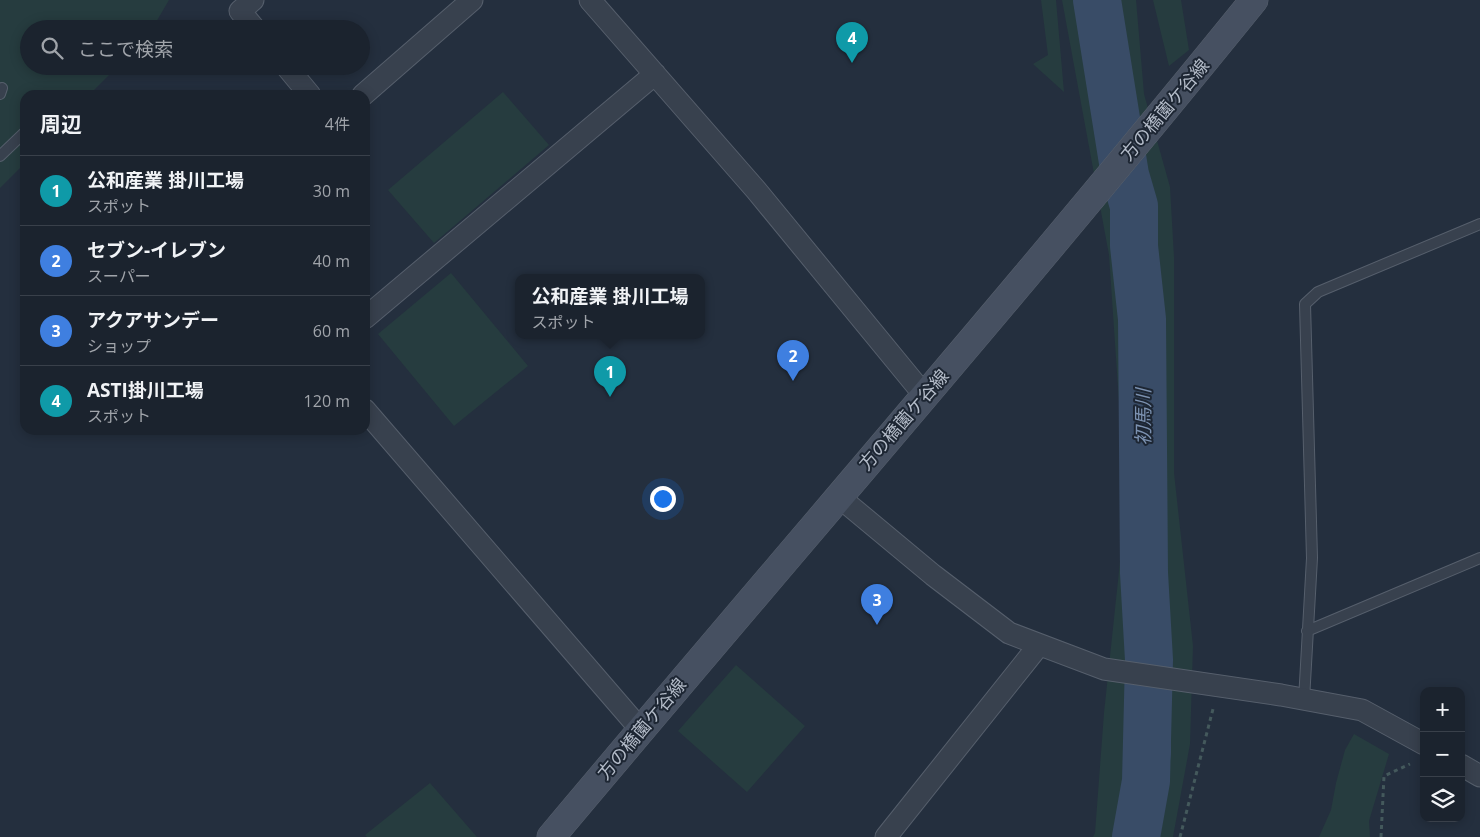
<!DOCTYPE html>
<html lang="ja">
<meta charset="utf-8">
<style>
body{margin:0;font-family:"Open Sans","Noto Sans JP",sans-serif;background:#282f3a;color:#f1f3f6}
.controls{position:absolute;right:15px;bottom:15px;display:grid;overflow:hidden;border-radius:10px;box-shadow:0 2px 12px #0003}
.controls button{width:45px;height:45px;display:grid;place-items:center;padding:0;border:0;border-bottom:1px solid #39404a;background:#1b232e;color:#f1f3f6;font:25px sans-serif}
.you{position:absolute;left:662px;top:498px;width:18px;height:18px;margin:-12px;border:4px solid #fff;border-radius:50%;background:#1a73e8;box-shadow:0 0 0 8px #1a73e833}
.badge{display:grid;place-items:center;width:32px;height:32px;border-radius:50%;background:#bca0f2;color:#fff;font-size:16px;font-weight:700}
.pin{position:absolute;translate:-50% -41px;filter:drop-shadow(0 1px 2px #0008)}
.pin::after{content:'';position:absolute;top:26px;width:18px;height:15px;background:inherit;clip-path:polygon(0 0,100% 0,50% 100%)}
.popup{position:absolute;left:515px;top:274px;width:190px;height:65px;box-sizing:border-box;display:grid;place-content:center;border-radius:10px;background:#1b232e;filter:drop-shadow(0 1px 4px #0005);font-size:16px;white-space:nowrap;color:#a0a4aa}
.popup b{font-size:19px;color:#f1f3f6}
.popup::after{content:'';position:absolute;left:50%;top:100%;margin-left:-10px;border:10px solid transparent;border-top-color:#1b232e}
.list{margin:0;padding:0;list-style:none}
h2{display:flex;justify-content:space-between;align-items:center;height:65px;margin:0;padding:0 20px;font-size:21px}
h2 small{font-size:16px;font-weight:400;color:#a0a4aa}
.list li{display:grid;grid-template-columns:32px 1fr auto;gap:15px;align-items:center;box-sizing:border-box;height:70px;padding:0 20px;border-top:1px solid #39404a}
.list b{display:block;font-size:19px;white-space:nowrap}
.list p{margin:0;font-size:16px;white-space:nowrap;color:#a0a4aa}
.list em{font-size:16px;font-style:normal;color:#a0a4aa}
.icon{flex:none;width:28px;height:28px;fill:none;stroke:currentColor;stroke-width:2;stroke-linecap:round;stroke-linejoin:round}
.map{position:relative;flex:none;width:1480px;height:837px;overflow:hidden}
.search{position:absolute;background:#1b232e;box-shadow:0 2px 12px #0003;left:20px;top:20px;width:350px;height:55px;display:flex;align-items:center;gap:12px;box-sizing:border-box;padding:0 18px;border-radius:28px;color:#a0a4aa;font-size:19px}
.panel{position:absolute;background:#1b232e;box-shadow:0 2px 12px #0003;left:20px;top:90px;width:350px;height:345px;border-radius:15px}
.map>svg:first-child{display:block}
</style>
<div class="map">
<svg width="1480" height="837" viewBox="0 0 1480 837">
<rect width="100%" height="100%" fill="#242f3e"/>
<!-- green -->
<path fill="#263c3f" d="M 0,0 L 169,0 L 152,29 L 29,29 L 29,66 L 118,66 L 89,95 L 25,95 L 25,163 L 0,188 Z
M 1041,0 L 1056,0 L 1064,92 L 1033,64 L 1048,55 Z
M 1062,0 L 1136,0 L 1144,94 L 1170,187 L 1174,257 L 1174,473 L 1193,646 L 1190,744 L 1173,837 L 1093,837 L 1095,833 L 1104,713 L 1126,505 L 1109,255 Z
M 1153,0 L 1181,0 L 1189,50 L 1169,66 Z
M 503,92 L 549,145 L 434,243 L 388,190 Z
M 451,273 L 528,366 L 454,426 L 378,334 Z
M 736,665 L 805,726 L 747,792 L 678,731 Z
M 1354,734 L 1389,754 L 1369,821 L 1370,837 L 1319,837 L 1331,810 L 1336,783 L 1345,750 Z
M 430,783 L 477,837 L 367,837 L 365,835 Z"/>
<!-- water -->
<path fill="#394c67" d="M 1143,696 L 1171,703 L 1171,753 L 1161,827 L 1158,837 L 1128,837 L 1136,811 L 1143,757 Z"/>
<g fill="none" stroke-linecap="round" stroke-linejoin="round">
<!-- river -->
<path stroke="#394c67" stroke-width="48" d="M 1097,0 L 1125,175 L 1134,206 L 1134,246 L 1142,319 L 1144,573 L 1149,660 L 1146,781 L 1136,837"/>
<defs>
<path id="service" d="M 0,94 L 2,88
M 0,156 L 25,132
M 1307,631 L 1480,558
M 1304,700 L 1312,558 L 1305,304 L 1318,292 L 1480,224"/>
<path id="minor" d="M 253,0 L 240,11 L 255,29
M 590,0 L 756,190 L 925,396
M 286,66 L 310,95
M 363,95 L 472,0
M 365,318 L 655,74
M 365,410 L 641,730
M 838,496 L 933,575 L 1009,633 L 1104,669 L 1281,695 L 1362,710 L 1424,744
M 1461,765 L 1480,776
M 886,837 L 1039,645"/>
<path id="secondary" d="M 551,837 C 785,558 1025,283 1254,0"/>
</defs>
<!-- service casing -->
<use href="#service" stroke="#565f6c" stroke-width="12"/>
<!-- minor casing -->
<use href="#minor" stroke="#565f6c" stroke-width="23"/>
<!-- secondary casing -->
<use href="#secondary" stroke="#565f6c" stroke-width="29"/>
<!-- path -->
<path stroke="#44595c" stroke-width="3" stroke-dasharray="4 4" stroke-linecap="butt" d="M 1180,837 L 1213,709
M 1381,837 L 1384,776 L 1410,764"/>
<!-- service -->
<use href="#service" stroke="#38414e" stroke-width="10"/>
<!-- minor -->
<use href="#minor" stroke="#38414e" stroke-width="21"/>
<!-- secondary -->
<use href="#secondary" stroke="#465061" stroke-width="28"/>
</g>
<g text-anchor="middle" stroke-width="4" stroke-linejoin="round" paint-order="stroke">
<!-- street labels -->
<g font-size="18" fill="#b4bcc9" stroke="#1d2633">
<text transform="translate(1165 110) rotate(-50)" y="6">方の橋薗ケ谷線</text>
<text transform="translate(904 420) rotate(-49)" y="6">方の橋薗ケ谷線</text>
<text transform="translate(642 729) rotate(-50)" y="6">方の橋薗ケ谷線</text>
</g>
<!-- water labels -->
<g font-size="19" font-style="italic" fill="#7c92b1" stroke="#1d2633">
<text transform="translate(1143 417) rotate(-90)" y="7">初馬川</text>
</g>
</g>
</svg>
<div class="controls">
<button>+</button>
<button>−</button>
<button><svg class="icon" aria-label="layers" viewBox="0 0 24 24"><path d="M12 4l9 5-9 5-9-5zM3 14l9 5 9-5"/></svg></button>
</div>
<div class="you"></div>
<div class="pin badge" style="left:610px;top:397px;background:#0f9aa8">1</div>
<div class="popup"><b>公和産業 掛川工場</b>スポット</div>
<div class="pin badge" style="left:793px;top:381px;background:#3f7fe0">2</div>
<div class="pin badge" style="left:877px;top:625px;background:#3f7fe0">3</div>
<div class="pin badge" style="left:852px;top:63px;background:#0f9aa8">4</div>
<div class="search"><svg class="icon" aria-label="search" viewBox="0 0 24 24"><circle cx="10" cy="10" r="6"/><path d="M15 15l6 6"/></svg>ここで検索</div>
<section class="panel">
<h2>周辺<small>4件</small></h2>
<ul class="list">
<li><span class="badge" style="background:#0f9aa8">1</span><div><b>公和産業 掛川工場</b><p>スポット</p></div><em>30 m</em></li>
<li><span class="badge" style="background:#3f7fe0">2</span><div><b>セブン-イレブン</b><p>スーパー</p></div><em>40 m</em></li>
<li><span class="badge" style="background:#3f7fe0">3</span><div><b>アクアサンデー</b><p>ショップ</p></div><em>60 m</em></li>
<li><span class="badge" style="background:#0f9aa8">4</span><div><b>ASTI掛川工場</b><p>スポット</p></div><em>120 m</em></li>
</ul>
</section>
</div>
